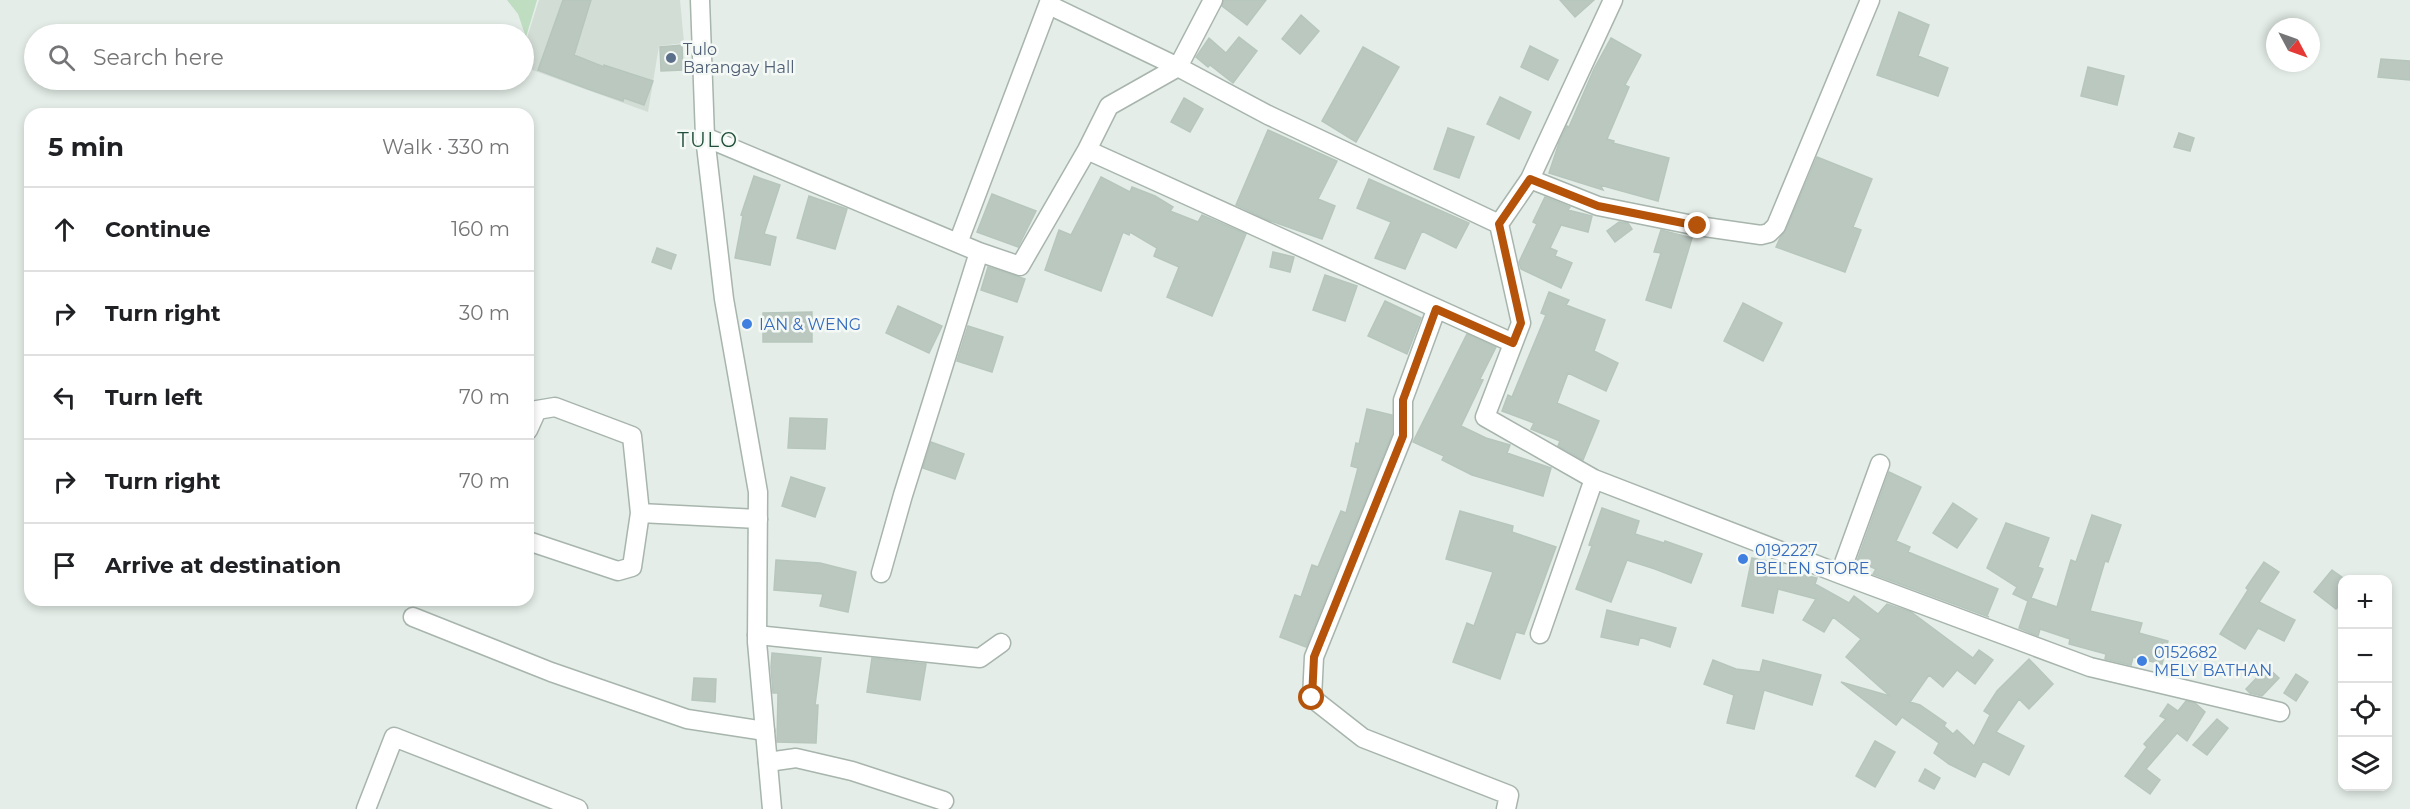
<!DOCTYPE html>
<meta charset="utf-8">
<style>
body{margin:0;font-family:Montserrat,sans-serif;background:#f2f2f2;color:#202124}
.controls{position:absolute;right:18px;bottom:18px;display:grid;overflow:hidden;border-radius:12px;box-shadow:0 3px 9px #0003}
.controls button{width:54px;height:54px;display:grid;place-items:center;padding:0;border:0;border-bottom:2px solid #e0e0e0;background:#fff;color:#202124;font:30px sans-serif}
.compass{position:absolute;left:2266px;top:18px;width:54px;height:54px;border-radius:50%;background:#fff;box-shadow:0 3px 9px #0003;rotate:131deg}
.stop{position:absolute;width:18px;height:18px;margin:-14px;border:4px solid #b45309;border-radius:50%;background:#fff}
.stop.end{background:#b45309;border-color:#fff;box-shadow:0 2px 6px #0008}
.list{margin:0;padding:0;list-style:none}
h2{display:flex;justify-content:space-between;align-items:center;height:78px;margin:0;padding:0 24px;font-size:26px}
h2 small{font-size:20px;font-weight:400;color:#757577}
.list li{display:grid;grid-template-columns:39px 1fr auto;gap:18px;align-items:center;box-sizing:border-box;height:84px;padding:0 24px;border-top:2px solid #e0e0e0}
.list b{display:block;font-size:22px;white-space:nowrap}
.list em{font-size:20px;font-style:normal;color:#757577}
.icon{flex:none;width:33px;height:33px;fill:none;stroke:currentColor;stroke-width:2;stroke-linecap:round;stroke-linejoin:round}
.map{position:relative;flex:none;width:2410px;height:809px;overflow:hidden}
.search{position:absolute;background:#fff;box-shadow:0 3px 9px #0003;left:24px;top:24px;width:510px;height:66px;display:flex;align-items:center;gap:15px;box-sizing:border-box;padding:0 21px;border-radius:33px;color:#757577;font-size:22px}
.panel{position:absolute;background:#fff;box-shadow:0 3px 9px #0003;left:24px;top:108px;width:510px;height:498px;border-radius:18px}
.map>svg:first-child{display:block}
</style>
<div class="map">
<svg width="2410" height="809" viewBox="0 0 2410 809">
<rect width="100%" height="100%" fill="#e4ede7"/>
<!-- built -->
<path fill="#d2ddd6" d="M 539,0 L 680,0 L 684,43 L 659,46 L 648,112 L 524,67 L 524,47 Z"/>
<!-- green -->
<path fill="#beddc1" d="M 507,0 L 537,0 L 526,37 L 518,14 Z"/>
<!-- building -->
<path fill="#bac8c0" stroke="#b7c6bd" stroke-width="1.5" d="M 563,0 L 591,0 L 574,55 L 604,67 L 604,65 L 653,81 L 644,105 L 624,98 L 623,101 L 588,89 L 538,70 Z
M 1224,0 L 1266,0 L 1247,25 L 1222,6 Z
M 1560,0 L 1594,0 L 1575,17 Z
M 1899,12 L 1929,25 L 1918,56 L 1948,68 L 1938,96 L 1877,75 Z
M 1301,15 L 1319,31 L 1300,54 L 1282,39 Z
M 1239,37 L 1257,51 L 1233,83 L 1210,65 L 1208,67 L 1196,57 L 1209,38 L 1226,53 Z
M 1611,38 L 1641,55 L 1625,85 L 1629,87 L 1607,139 L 1614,141 L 1613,143 L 1669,158 L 1658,201 L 1600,185 L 1603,190 L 1549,173 L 1559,143 L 1567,126 L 1569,127 L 1594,69 Z
M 682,45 L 683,70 L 661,71 L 660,47 Z
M 1530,46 L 1558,60 L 1548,80 L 1521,67 Z
M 1363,47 L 1399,67 L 1356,142 L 1322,121 Z
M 2381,59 L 2410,61 L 2410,80 L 2378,77 Z
M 2088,67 L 2124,76 L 2117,105 L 2081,96 Z
M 1500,97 L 1531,112 L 1519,139 L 1487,124 Z
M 1184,98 L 1203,109 L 1190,132 L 1171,122 Z
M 1448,128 L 1474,137 L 1459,178 L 1434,169 Z
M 1268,130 L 1337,161 L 1318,199 L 1335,206 L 1322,239 L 1268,220 L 1236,205 Z
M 2179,133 L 2194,138 L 2190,151 L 2174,147 Z
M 1817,157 L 1872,179 L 1853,227 L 1861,230 L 1845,272 L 1776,247 L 1780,238 L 1786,230 Z
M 754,176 L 780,185 L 764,234 L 776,237 L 770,265 L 735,258 L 743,216 L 741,215 Z
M 1101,177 L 1130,192 L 1132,187 L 1155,196 L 1173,207 L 1170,211 L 1198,222 L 1202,215 L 1246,234 L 1212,316 L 1167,297 L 1179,267 L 1154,256 L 1157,248 L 1130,232 L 1129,235 L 1123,232 L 1101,291 L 1045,270 L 1059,230 L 1071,235 Z
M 1369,179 L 1469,223 L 1456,248 L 1422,231 L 1405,269 L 1375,258 L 1391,222 L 1357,208 Z
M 992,194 L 1036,211 L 1018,247 L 977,232 Z
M 809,196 L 847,209 L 835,249 L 797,238 Z
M 1545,197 L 1570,207 L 1568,210 L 1592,216 L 1588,232 L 1561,225 L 1550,248 L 1557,251 L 1555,256 L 1572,263 L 1561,288 L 1521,269 L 1519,262 L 1537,224 L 1533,222 Z
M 1619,222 L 1628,223 L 1632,229 L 1615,242 L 1607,231 Z
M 1661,230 L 1692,238 L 1671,308 L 1646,300 L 1661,253 L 1654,252 Z
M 657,248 L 676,255 L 671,269 L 652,262 Z
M 1273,252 L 1294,257 L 1290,272 L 1270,267 Z
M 988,267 L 1025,279 L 1017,302 L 981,290 Z
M 1325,275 L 1357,286 L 1345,321 L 1313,310 Z
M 1549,292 L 1569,300 L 1566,305 L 1605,320 L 1594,351 L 1618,363 L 1606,391 L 1568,373 L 1557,403 L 1599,421 L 1583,460 L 1558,446 L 1560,441 L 1531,429 L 1534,423 L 1502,411 L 1508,395 L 1512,397 L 1546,315 L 1541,313 Z
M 1385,301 L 1421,318 L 1407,354 L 1368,336 Z
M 1743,303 L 1782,323 L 1763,361 L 1724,341 Z
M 898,306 L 942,326 L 929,353 L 886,333 Z
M 812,312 L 812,342 L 763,342 L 763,313 Z
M 968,326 L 1003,337 L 992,372 L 957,361 Z
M 1467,334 L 1496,347 L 1480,379 L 1483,380 L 1461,426 L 1486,438 L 1510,445 L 1507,453 L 1551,468 L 1543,496 L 1472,475 L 1442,460 L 1444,456 L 1413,442 Z
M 1367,409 L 1392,415 L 1392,434 L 1306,647 L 1280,637 L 1295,595 L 1301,597 L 1312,565 L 1318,567 L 1341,511 L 1346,513 L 1358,468 L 1351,466 L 1356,443 L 1359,444 Z
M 790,418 L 827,419 L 825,449 L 788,448 Z
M 931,442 L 964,454 L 955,479 L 923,468 Z
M 1889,472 L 1921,487 L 1896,541 L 1910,547 L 1908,552 L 1998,589 L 1987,616 L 1989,617 L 1873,574 L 1876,569 L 1857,561 Z
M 791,477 L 825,488 L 815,517 L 782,506 Z
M 1953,503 L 1977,519 L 1957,548 L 1933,533 Z
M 1602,508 L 1639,521 L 1635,534 L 1664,543 L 1665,541 L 1702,554 L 1691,583 L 1655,569 L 1627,560 L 1611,602 L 1576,589 L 1592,546 L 1589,545 Z
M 1460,511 L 1513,526 L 1512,532 L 1556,547 L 1524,634 L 1516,632 L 1500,679 L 1453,662 L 1467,623 L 1474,626 L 1493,572 L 1446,559 Z
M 2092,515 L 2121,525 L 2108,562 L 2105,561 L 2090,611 L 2142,623 L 2139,633 L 2168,641 L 2162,664 L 2133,657 L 2131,665 L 2105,659 L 2106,654 L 2069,644 L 2070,639 L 2040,629 L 2038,636 L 2019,628 L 2028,601 L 2013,594 L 2017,587 L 1987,568 L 2006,523 L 2049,538 L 2038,567 L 2043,569 L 2031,598 L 2057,607 L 2071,560 L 2076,562 Z
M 1752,558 L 1783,564 L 1781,570 L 1817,578 L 1815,584 L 1849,603 L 1854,596 L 1878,614 L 1887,604 L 1911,612 L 1973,658 L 1979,650 L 1993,660 L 1975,684 L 1957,670 L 1943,687 L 1929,675 L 1910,702 L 1920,705 L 1946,723 L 1944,726 L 1953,734 L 1957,730 L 1974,746 L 1990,715 L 1984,711 L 1997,691 L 2029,659 L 2053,684 L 2029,709 L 2019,699 L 1996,732 L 2024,746 L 2009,775 L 1983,761 L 1975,777 L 1949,764 L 1934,753 L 1939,743 L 1902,717 L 1896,725 L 1841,682 L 1890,696 L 1846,657 L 1861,639 L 1833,617 L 1824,632 L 1803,620 L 1816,599 L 1778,589 L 1773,613 L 1742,606 Z
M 776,560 L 820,563 L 856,572 L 848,612 L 820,606 L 823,594 L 774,590 Z
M 2264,562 L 2279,572 L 2259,602 L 2295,620 L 2284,641 L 2258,628 L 2245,649 L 2220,634 L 2248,590 L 2246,588 Z
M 2332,570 L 2343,578 L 2343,602 L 2336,609 L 2314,592 Z
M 1607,610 L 1676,628 L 1670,647 L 1640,637 L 1638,645 L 1601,637 Z
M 772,653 L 821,658 L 815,705 L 818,705 L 816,743 L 777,742 L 778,693 L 773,693 L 771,667 Z
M 872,658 L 926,664 L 920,700 L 867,692 Z
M 1713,660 L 1736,669 L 1760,672 L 1763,660 L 1821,675 L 1812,705 L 1764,690 L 1754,729 L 1727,723 L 1734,695 L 1704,684 Z
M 2267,667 L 2279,678 L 2262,696 L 2250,693 L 2246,689 Z
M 2296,674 L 2308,682 L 2296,701 L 2284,693 Z
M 694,678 L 716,679 L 715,702 L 692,700 Z
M 2186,701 L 2195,703 L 2205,712 L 2187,741 L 2177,733 L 2146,769 L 2160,780 L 2150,794 L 2125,776 L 2147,747 L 2144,744 L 2166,719 L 2160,716 L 2168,704 L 2178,711 Z
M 2217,719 L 2228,728 L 2207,755 L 2193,745 Z
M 1875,741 L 1895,752 L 1875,787 L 1856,776 Z
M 1925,769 L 1940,778 L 1934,789 L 1919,781 Z"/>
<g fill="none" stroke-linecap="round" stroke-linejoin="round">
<defs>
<path id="minor" d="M 1049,5 L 1178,67 L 1268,115 L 1499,224 L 1521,323 L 1485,417 L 1594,479 L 1840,574 L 2090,667 L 2280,712
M 705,137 L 979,252 L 1020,266 L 1087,150 L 1109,106 L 1178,67 L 1213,0
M 1087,150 L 1513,343
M 1530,179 L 1598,206 L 1698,226 L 1761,235 L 1769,233 L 1776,226 L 1870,0
M 1499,224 L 1530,179 L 1613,0
M 958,243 L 1050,0
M 1436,310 L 1403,400 L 1403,436 L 1314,657 L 1312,698 L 1363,738 L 1509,795 L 1506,809
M 528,430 L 537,410 L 555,407 L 632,436 L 640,513 L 632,567 L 618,571 L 528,541
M 640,513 L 758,519
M 881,573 L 903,495 L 979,252
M 1840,574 L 1880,464
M 413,617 L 551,672 L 687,719 L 765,731
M 1540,634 L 1594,479
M 757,635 L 980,658 L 1001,643
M 768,762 L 796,758 L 852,771 L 944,801
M 366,809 L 394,737 L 578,809"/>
<path id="tertiary" d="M 700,0 L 705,137 L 724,299 L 758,492 L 757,642 L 772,809"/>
</defs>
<!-- minor casing -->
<use href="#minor" stroke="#a7b5ad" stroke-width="21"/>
<!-- tertiary casing -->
<use href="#tertiary" stroke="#a7b5ad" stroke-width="21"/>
<!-- minor -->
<use href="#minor" stroke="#fff" stroke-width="18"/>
<!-- tertiary -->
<use href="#tertiary" stroke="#fff" stroke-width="18"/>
</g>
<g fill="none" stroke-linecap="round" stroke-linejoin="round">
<!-- route -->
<path stroke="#b45309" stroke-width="8" d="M 1312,698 L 1314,657 L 1403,436 L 1403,400 L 1436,309 L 1513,343 L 1521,323 L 1499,224 L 1530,179 L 1598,206 L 1698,226"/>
</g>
<!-- markers -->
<circle fill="#5c6f8a" stroke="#f5f9f6" stroke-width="2" cx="671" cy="58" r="6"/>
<g fill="#3f7fe0" stroke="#f5f9f6" stroke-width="2">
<circle cx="747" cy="324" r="6"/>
<circle cx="1743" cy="559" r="6"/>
<circle cx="2142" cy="661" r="6"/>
</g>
<g text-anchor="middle" stroke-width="5" stroke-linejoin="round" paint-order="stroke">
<!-- service labels -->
<g font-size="16" fill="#4e5e75" stroke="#f5f9f6" text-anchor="start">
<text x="683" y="55">Tulo<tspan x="683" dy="18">Barangay Hall</tspan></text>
</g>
<!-- shop labels -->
<g font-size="16" fill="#366cbe" stroke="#f5f9f6" text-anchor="start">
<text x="759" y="330">IAN &amp; WENG</text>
<text x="1755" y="556">0192227<tspan x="1755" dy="18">BELEN STORE</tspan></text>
<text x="2154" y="658">0152682<tspan x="2154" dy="18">MELY BATHAN</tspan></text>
</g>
<!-- quarter labels -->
<g font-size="20" letter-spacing="1.5" fill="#214f3b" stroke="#f5f9f6">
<text x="708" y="147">TULO</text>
</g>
</g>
</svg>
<div class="controls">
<button>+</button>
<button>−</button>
<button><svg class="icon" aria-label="locate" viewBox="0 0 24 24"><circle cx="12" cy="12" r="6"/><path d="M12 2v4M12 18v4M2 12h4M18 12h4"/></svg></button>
<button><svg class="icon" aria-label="layers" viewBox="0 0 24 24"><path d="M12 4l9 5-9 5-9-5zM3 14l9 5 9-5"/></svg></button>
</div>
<svg class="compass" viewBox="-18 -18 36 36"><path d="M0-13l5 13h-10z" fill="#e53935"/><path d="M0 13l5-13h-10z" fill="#757577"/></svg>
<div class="stop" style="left:1312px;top:698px"></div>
<div class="stop end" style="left:1698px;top:226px"></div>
<div class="search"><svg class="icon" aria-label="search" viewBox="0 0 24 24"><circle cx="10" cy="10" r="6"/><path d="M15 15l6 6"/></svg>Search here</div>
<section class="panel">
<h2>5 min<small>Walk · 330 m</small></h2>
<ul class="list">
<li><svg class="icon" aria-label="ahead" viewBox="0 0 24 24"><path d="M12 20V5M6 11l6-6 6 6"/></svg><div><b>Continue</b></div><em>160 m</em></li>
<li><svg class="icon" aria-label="right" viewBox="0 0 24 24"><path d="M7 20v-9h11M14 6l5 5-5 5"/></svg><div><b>Turn right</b></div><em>30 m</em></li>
<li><svg class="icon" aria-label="left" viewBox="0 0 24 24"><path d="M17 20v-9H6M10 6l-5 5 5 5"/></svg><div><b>Turn left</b></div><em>70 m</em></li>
<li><svg class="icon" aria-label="right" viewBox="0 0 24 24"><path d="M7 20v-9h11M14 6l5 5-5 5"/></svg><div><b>Turn right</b></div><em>70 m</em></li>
<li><svg class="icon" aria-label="arrive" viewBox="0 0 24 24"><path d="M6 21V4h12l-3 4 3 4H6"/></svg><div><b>Arrive at destination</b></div></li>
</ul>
</section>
</div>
